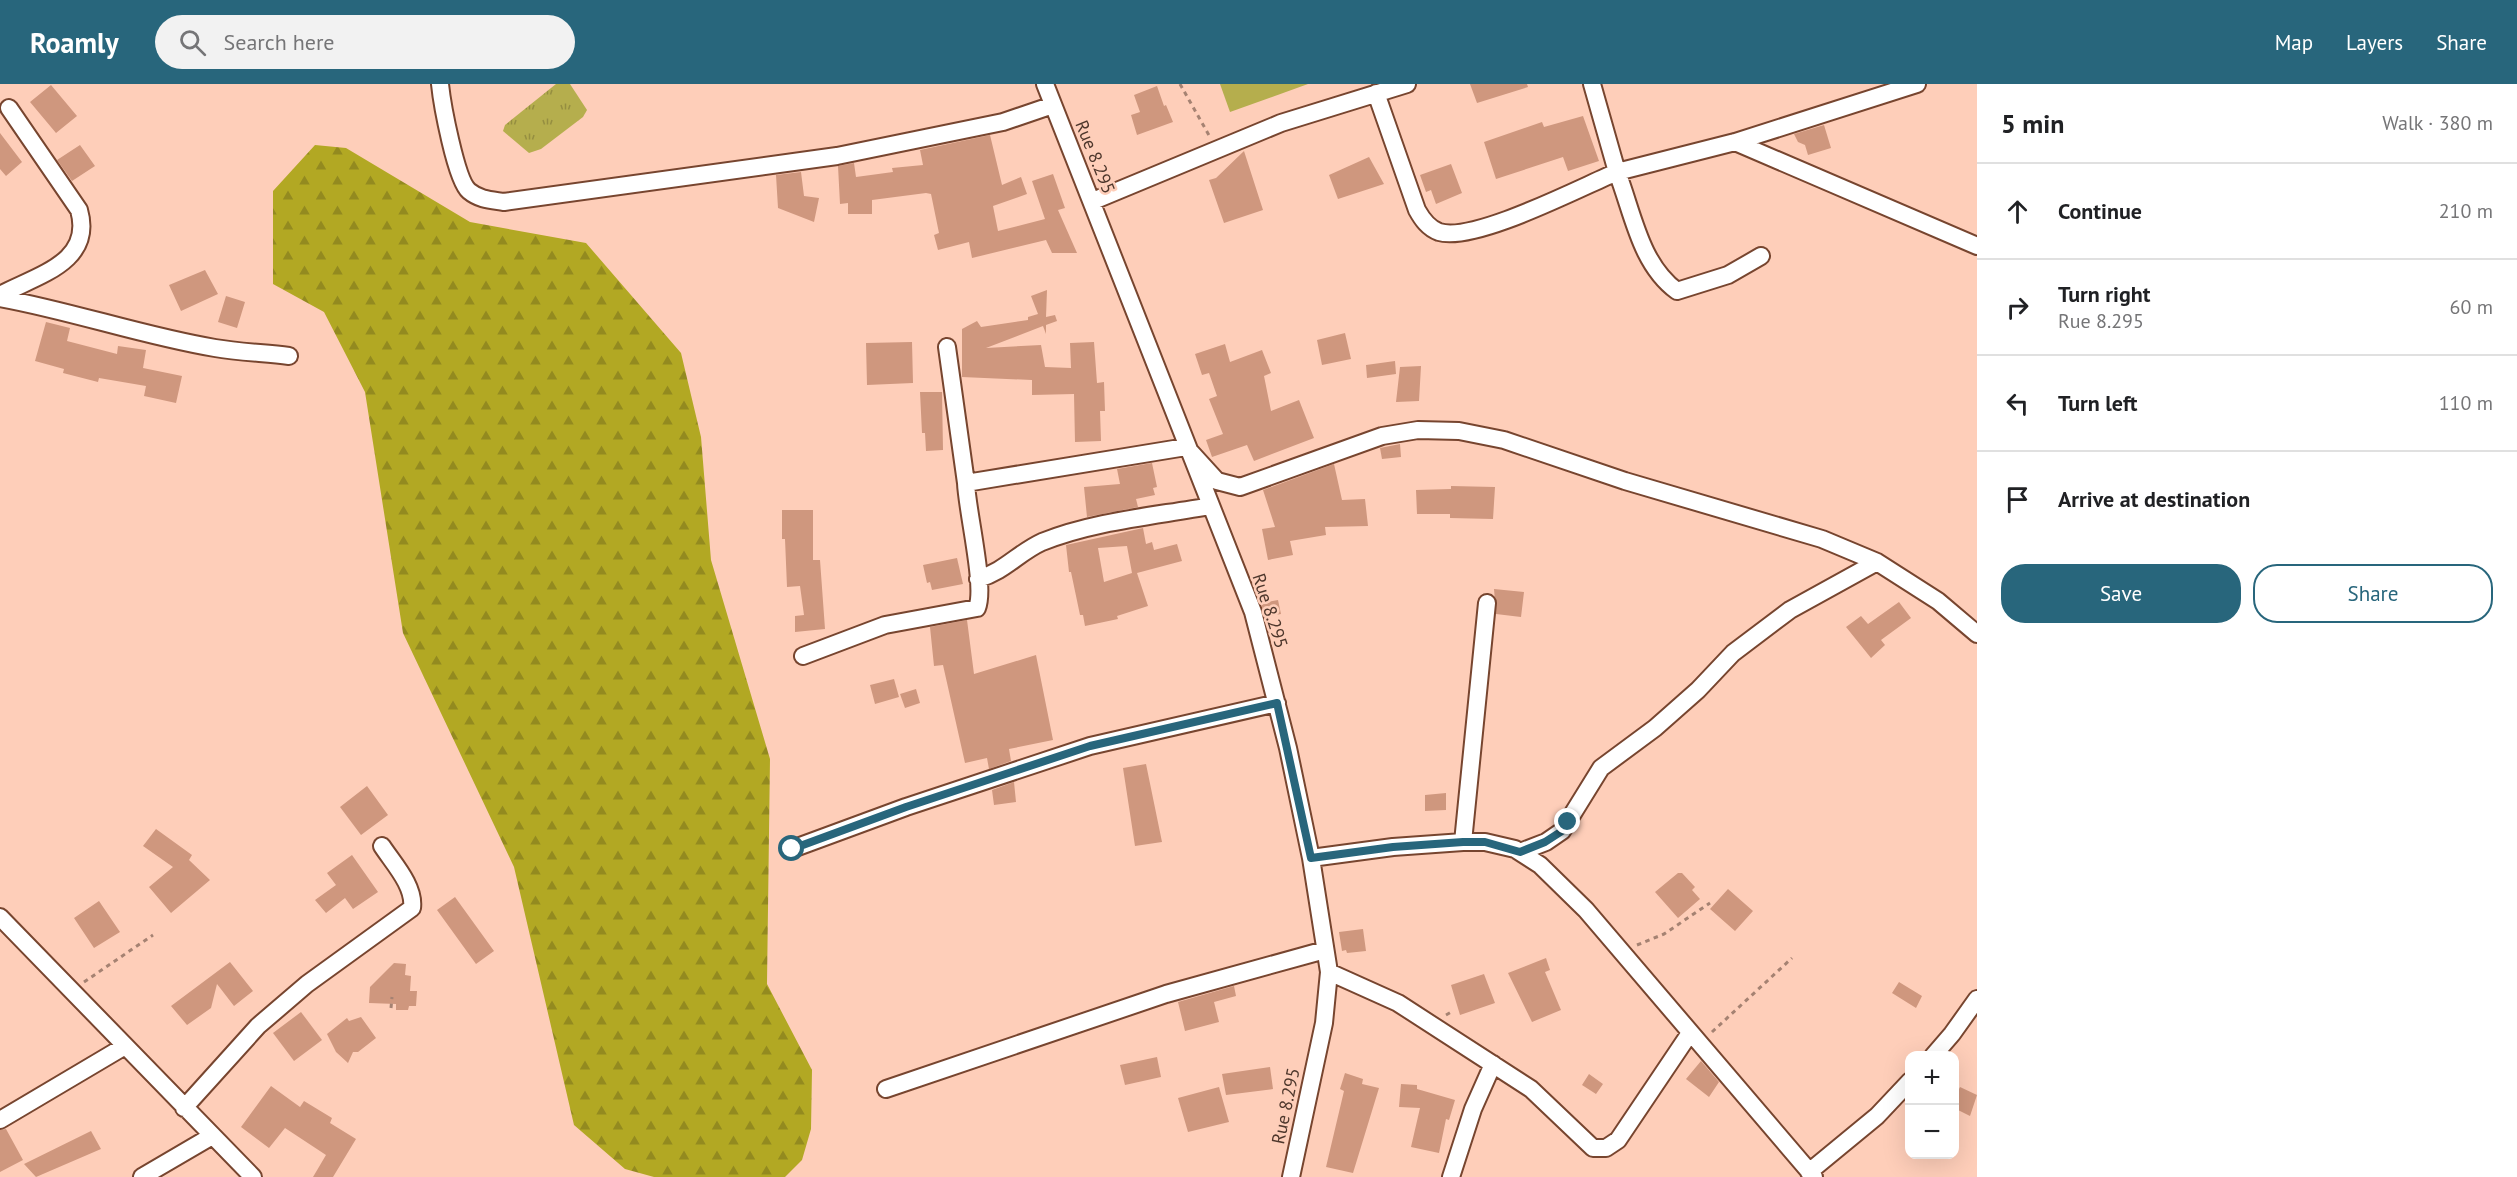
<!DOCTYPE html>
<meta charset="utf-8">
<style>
body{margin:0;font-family:"PT Sans",sans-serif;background:#f2f2f2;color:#202124}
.controls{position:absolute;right:18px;bottom:18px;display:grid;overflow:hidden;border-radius:12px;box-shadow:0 6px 24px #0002}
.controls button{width:54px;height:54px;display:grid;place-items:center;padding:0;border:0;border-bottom:2px solid #e0e0e0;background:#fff;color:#202124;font:30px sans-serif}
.stop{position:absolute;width:18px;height:18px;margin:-14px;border:4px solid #28667c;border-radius:50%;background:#fff}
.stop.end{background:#28667c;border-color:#fff;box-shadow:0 2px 6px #0008}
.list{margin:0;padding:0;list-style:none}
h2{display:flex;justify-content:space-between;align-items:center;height:78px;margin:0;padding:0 24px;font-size:26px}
h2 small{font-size:20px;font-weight:400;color:#757577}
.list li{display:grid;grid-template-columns:39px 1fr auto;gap:18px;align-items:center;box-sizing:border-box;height:96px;padding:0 24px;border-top:2px solid #e0e0e0}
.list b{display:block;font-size:22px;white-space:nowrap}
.list p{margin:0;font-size:20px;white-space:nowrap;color:#757577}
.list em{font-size:20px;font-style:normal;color:#757577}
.actions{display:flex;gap:12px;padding:18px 24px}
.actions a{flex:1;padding:14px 0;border:2px solid #28667c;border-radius:24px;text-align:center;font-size:21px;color:#28667c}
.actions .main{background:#28667c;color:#fff}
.icon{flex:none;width:33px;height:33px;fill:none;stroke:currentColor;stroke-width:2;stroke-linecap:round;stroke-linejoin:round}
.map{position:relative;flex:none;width:1977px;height:1093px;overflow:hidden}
header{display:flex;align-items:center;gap:36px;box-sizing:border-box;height:84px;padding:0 30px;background:#28667c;color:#fff}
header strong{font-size:28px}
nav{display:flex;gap:33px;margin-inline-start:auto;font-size:21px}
.search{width:420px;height:54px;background:#f2f2f2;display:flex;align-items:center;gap:15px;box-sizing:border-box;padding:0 21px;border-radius:33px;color:#757577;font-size:22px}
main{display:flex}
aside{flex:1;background:#fff}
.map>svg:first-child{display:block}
</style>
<header>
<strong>Roamly</strong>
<div class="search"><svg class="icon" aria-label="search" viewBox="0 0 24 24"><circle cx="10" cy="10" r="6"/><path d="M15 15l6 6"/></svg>Search here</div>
<nav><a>Map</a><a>Layers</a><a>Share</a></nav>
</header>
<main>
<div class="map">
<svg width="1977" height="1093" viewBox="0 0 1977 1093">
<defs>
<pattern id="grass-tufts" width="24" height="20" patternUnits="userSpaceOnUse" patternTransform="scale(1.5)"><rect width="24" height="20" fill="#b5ae4d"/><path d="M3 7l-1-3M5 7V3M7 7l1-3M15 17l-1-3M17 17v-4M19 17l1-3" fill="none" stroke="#958e40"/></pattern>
<pattern id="forest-firs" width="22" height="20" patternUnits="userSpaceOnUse" patternTransform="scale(1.5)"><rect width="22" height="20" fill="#b2a823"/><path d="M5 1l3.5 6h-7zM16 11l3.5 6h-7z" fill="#938a1f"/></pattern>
</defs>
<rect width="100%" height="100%" fill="#feceb9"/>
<!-- grass -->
<path fill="url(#grass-tufts)" d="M 556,0 L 570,0 L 587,26 L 583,33 L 541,65 L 529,69 L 503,47 L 505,41 Z"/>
<!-- forest -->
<path fill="url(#forest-firs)" d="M 315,61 L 346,64 L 470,138 L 586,159 L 681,269 L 701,353 L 711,476 L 770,675 L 767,900 L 812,986 L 811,1045 L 802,1076 L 785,1093 L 654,1093 L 625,1085 L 574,1041 L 514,783 L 403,549 L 365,308 L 324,228 L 273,200 L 273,107 Z"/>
<!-- garden -->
<path fill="#b5ae4d" d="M 1220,0 L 1308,0 L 1230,28 Z"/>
<!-- building -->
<path fill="#cf977e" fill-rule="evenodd" d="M 1470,0 L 1527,0 L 1528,3 L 1477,19 Z
M 51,1 L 77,32 L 56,49 L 30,18 Z
M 1157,2 L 1164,22 L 1166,21 L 1173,38 L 1137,51 L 1131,31 L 1140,28 L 1134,11 Z
M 1583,32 L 1599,77 L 1568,87 L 1563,73 L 1496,95 L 1484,58 L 1542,38 L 1544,43 Z
M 1824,41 L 1831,64 L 1808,71 L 1805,61 L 1798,58 L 1794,50 Z
M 0,49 L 22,78 L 6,92 L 0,85 Z
M 990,51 L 1002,101 L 1021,93 L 1027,110 L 993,122 L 998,147 L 1045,135 L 1032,97 L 1053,90 L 1065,124 L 1058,126 L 1077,169 L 1052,169 L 1046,156 L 972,174 L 969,158 L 938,166 L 934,151 L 939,149 L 931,110 L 926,109 L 872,116 L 872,130 L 848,130 L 848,119 L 840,120 L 838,82 L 854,79 L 856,93 L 893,88 L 892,84 L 923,81 L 920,66 Z
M 80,61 L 95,82 L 72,97 L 57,76 Z
M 1244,67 L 1263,126 L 1224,139 L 1209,96 L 1216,94 Z
M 1369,73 L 1384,100 L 1338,115 L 1329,91 Z
M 1451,80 L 1462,109 L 1436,120 L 1431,106 L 1426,108 L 1420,91 Z
M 801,88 L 804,112 L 819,114 L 814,138 L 778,124 L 776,91 Z
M 205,186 L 218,210 L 181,227 L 169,201 Z
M 1047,206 L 1046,233 L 1055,231 L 1057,237 L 1046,241 L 1046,250 L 1043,242 L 986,264 L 1041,261 L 1045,283 L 1071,284 L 1070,259 L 1094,258 L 1097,299 L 1104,298 L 1105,327 L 1100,327 L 1101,357 L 1075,358 L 1074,310 L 1032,311 L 1032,296 L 962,293 L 962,245 L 977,237 L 981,243 L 1028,236 L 1028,233 L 1038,230 L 1031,212 Z
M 226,212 L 245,218 L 237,244 L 218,238 Z
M 46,238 L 70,244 L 67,257 L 117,270 L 118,262 L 146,266 L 143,284 L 182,292 L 176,319 L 144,312 L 146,302 L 99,294 L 98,298 L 63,289 L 64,285 L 35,277 Z
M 1345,249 L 1351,275 L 1322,281 L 1317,256 Z
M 912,258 L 913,299 L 867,301 L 866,259 Z
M 1225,260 L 1230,278 L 1262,266 L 1271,289 L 1264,292 L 1271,327 L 1299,316 L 1314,354 L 1254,377 L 1247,361 L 1212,373 L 1206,356 L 1223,350 L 1209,315 L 1217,312 L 1209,289 L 1202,291 L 1195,270 Z
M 1395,277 L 1396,290 L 1367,294 L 1366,281 Z
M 1421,282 L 1419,317 L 1396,318 L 1400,283 Z
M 920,308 L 942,308 L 943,366 L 926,367 L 925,349 L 922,349 Z
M 1400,360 L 1401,373 L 1382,375 L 1380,364 Z
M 1152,379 L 1157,403 L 1153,404 L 1155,411 L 1136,415 L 1138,423 L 1087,433 L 1084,403 L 1120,400 L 1117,385 Z
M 1334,380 L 1342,416 L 1365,415 L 1368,442 L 1325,443 L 1326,451 L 1290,457 L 1293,471 L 1268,476 L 1262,445 L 1275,443 L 1263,406 Z
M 1451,402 L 1495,403 L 1493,435 L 1450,434 L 1450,430 L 1417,430 L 1416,406 L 1451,405 Z
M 782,426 L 813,426 L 813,476 L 820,476 L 825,545 L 795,548 L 795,532 L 804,531 L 800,502 L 787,503 L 785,455 L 782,455 Z
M 1143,444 L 1146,460 L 1152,458 L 1154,466 L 1177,460 L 1182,477 L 1137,489 L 1148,522 L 1117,532 L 1118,535 L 1085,542 L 1083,531 L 1080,531 L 1071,488 L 1069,488 L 1066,461 ZM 1127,462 L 1132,489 L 1104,498 L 1098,464 Z
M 957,474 L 963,500 L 932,506 L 930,498 L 927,499 L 923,481 Z
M 1494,505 L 1524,508 L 1521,533 L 1496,530 Z
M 1278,516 L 1281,530 L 1265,533 L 1261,519 Z
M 1899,518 L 1911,534 L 1881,556 L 1885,561 L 1871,574 L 1846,543 L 1861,532 L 1868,540 Z
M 967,536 L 974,590 L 1036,571 L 1053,656 L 1009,665 L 1011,677 L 989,685 L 987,674 L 965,679 L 943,581 L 934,582 L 930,543 Z
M 894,595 L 899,613 L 875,620 L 870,601 Z
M 916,605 L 920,619 L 905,624 L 900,610 Z
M 1146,680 L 1162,758 L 1135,762 L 1123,684 Z
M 1014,698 L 1016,718 L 994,721 L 992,706 Z
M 367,702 L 388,731 L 361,751 L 340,723 Z
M 1446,709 L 1446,726 L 1425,727 L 1425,711 Z
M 156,745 L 192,771 L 189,776 L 210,796 L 171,829 L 149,803 L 173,783 L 143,762 Z
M 352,771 L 378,808 L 353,825 L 345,814 L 326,829 L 315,816 L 336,801 L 327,789 Z
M 1678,789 L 1682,789 L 1695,803 L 1692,806 L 1700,815 L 1678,834 L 1655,808 Z
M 1728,805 L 1753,827 L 1735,847 L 1710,825 Z
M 455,813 L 494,867 L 476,880 L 437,826 Z
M 99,817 L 120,848 L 94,864 L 74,834 Z
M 1363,845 L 1366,867 L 1347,869 L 1346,866 L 1342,867 L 1339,848 Z
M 1546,874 L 1550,886 L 1545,888 L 1561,926 L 1532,938 L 1508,889 Z
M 230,878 L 253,907 L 234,922 L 217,900 L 211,924 L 187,941 L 171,922 Z
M 394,879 L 406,880 L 405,891 L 411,892 L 410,907 L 417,907 L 416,922 L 409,922 L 408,926 L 396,926 L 396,920 L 369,919 L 370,903 Z
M 1484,890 L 1495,919 L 1460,931 L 1451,901 Z
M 1899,898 L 1922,912 L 1916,924 L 1892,909 Z
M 1234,902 L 1236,912 L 1214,918 L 1219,938 L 1185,947 L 1178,918 Z
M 301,928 L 322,956 L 294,977 L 273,949 Z
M 361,933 L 376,954 L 358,968 L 353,968 L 348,979 L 336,968 L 327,950 L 347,934 L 349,937 Z
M 1157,973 L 1161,993 L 1125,1001 L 1120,981 Z
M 1701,977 L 1719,998 L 1709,1013 L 1686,995 Z
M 1270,983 L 1273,1005 L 1226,1011 L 1222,990 Z
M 1345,989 L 1363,995 L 1362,1000 L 1379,1004 L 1353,1089 L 1326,1083 L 1344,1007 L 1340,1005 Z
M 1589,990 L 1603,1000 L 1596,1010 L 1582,1001 Z
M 1401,1000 L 1417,1001 L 1417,1005 L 1455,1016 L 1449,1036 L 1446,1035 L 1439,1069 L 1411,1063 L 1420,1024 L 1399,1023 Z
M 271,1002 L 300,1023 L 304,1017 L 332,1034 L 330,1039 L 356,1055 L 333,1093 L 313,1093 L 326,1071 L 285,1044 L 269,1064 L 241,1043 Z
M 1219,1003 L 1229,1038 L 1188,1048 L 1178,1014 Z
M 1960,1003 L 1977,1011 L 1970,1032 L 1954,1024 L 1954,1015 Z
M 6,1045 L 23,1076 L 0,1088 L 0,1046 Z
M 91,1047 L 101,1065 L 36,1093 L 24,1080 Z"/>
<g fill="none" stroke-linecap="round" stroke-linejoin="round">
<defs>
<path id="minor" d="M 440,0 C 442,20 456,96 469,107 C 480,116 491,116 504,118 L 837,72 L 1003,38 L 1053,21
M 1045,0 L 1253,528 L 1288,664 L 1311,774 L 1329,888 L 1324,939 L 1291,1093
M 1592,0 L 1617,88 L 1735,58 L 1917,0
M 1376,9 L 1417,126 C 1422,135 1428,144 1439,148 C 1474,159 1581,103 1617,88 C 1633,129 1640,180 1677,207 L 1728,191 L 1761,172
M 1735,58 L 1977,162
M 1093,117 L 1281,39 L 1407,0
M 0,211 C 38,191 94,178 79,126 L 9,24
M 0,214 C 72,227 143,252 215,264 C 239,268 264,269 289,272
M 947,263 L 966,399
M 978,495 C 1005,487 1018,469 1042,458 C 1094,437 1155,432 1210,422
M 803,572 L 885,541 L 977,524 C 986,503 967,427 966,399 L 1186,363 L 1217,397 L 1240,403 L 1382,352 L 1418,346 L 1459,347 L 1504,356 L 1625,397 L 1822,455 L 1877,478 L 1938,517 L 1977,550
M 1463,758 L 1487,519
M 792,765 L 906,723 L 1090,662 L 1277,619
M 1520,768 L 1546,758 L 1562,747 L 1601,684 L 1655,644 L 1698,606 L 1733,569 L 1790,526 L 1877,478
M 1311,774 L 1393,763 L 1463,758 L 1485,758 L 1515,765 L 1540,781 L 1586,826 L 1814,1093
M 0,833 L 253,1093
M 1329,888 L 1398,919 L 1531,1005 L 1593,1064 L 1606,1064 L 1618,1056 L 1690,949
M 1933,972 L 1952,950 L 1977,915
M 886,1005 L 1166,910 L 1325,866
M 184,1024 L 258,942 L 307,900 L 412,824 C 415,802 393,779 382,762
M 0,1036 L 125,962
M 1809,1088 L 1877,1032 L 1910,997
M 142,1093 L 212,1052
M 1451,1093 L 1473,1025 L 1493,980"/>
</defs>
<!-- minor casing -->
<use href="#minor" stroke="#77452f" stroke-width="20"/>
<!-- path -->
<path stroke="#a58272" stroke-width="3" stroke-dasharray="4.5 4.5" stroke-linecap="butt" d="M 1180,0 L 1210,53
M 1637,861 L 1664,850 L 1710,819
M 84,898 L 153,851
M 391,924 L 392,913
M 1446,931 L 1453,927
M 1712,948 L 1792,874"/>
<!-- minor -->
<use href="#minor" stroke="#fff" stroke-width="16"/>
</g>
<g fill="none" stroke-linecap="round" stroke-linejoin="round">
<!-- route -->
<path stroke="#28667c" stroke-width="8" d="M 792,765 L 906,723 L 1090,662 L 1277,619 L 1311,774 L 1393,763 L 1463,758 L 1485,758 L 1520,768 L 1545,758 L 1562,747 L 1568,738"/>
</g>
<g text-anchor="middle" stroke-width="5" stroke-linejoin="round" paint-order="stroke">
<!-- street labels -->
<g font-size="18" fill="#4e372c" stroke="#feceb9">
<text transform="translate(1095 73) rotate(68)" y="6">Rue 8.295</text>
<text transform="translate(1270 527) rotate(72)" y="6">Rue 8.295</text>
<text transform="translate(1286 1022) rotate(-78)" y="6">Rue 8.295</text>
</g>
</g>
</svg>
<div class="controls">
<button>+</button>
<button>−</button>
</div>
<div class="stop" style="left:792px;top:765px"></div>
<div class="stop end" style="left:1568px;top:738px"></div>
</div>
<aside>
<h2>5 min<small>Walk · 380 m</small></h2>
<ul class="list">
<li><svg class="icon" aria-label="ahead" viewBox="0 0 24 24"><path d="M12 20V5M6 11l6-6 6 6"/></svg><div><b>Continue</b></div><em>210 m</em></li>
<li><svg class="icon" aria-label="right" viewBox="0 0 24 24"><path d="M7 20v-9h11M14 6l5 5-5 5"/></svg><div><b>Turn right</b><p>Rue 8.295</p></div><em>60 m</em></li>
<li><svg class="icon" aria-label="left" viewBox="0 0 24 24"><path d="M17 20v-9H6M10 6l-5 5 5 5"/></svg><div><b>Turn left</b></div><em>110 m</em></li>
<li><svg class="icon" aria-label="arrive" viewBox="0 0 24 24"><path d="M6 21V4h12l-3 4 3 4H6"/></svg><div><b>Arrive at destination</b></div></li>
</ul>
<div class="actions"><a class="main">Save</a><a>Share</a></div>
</aside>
</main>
